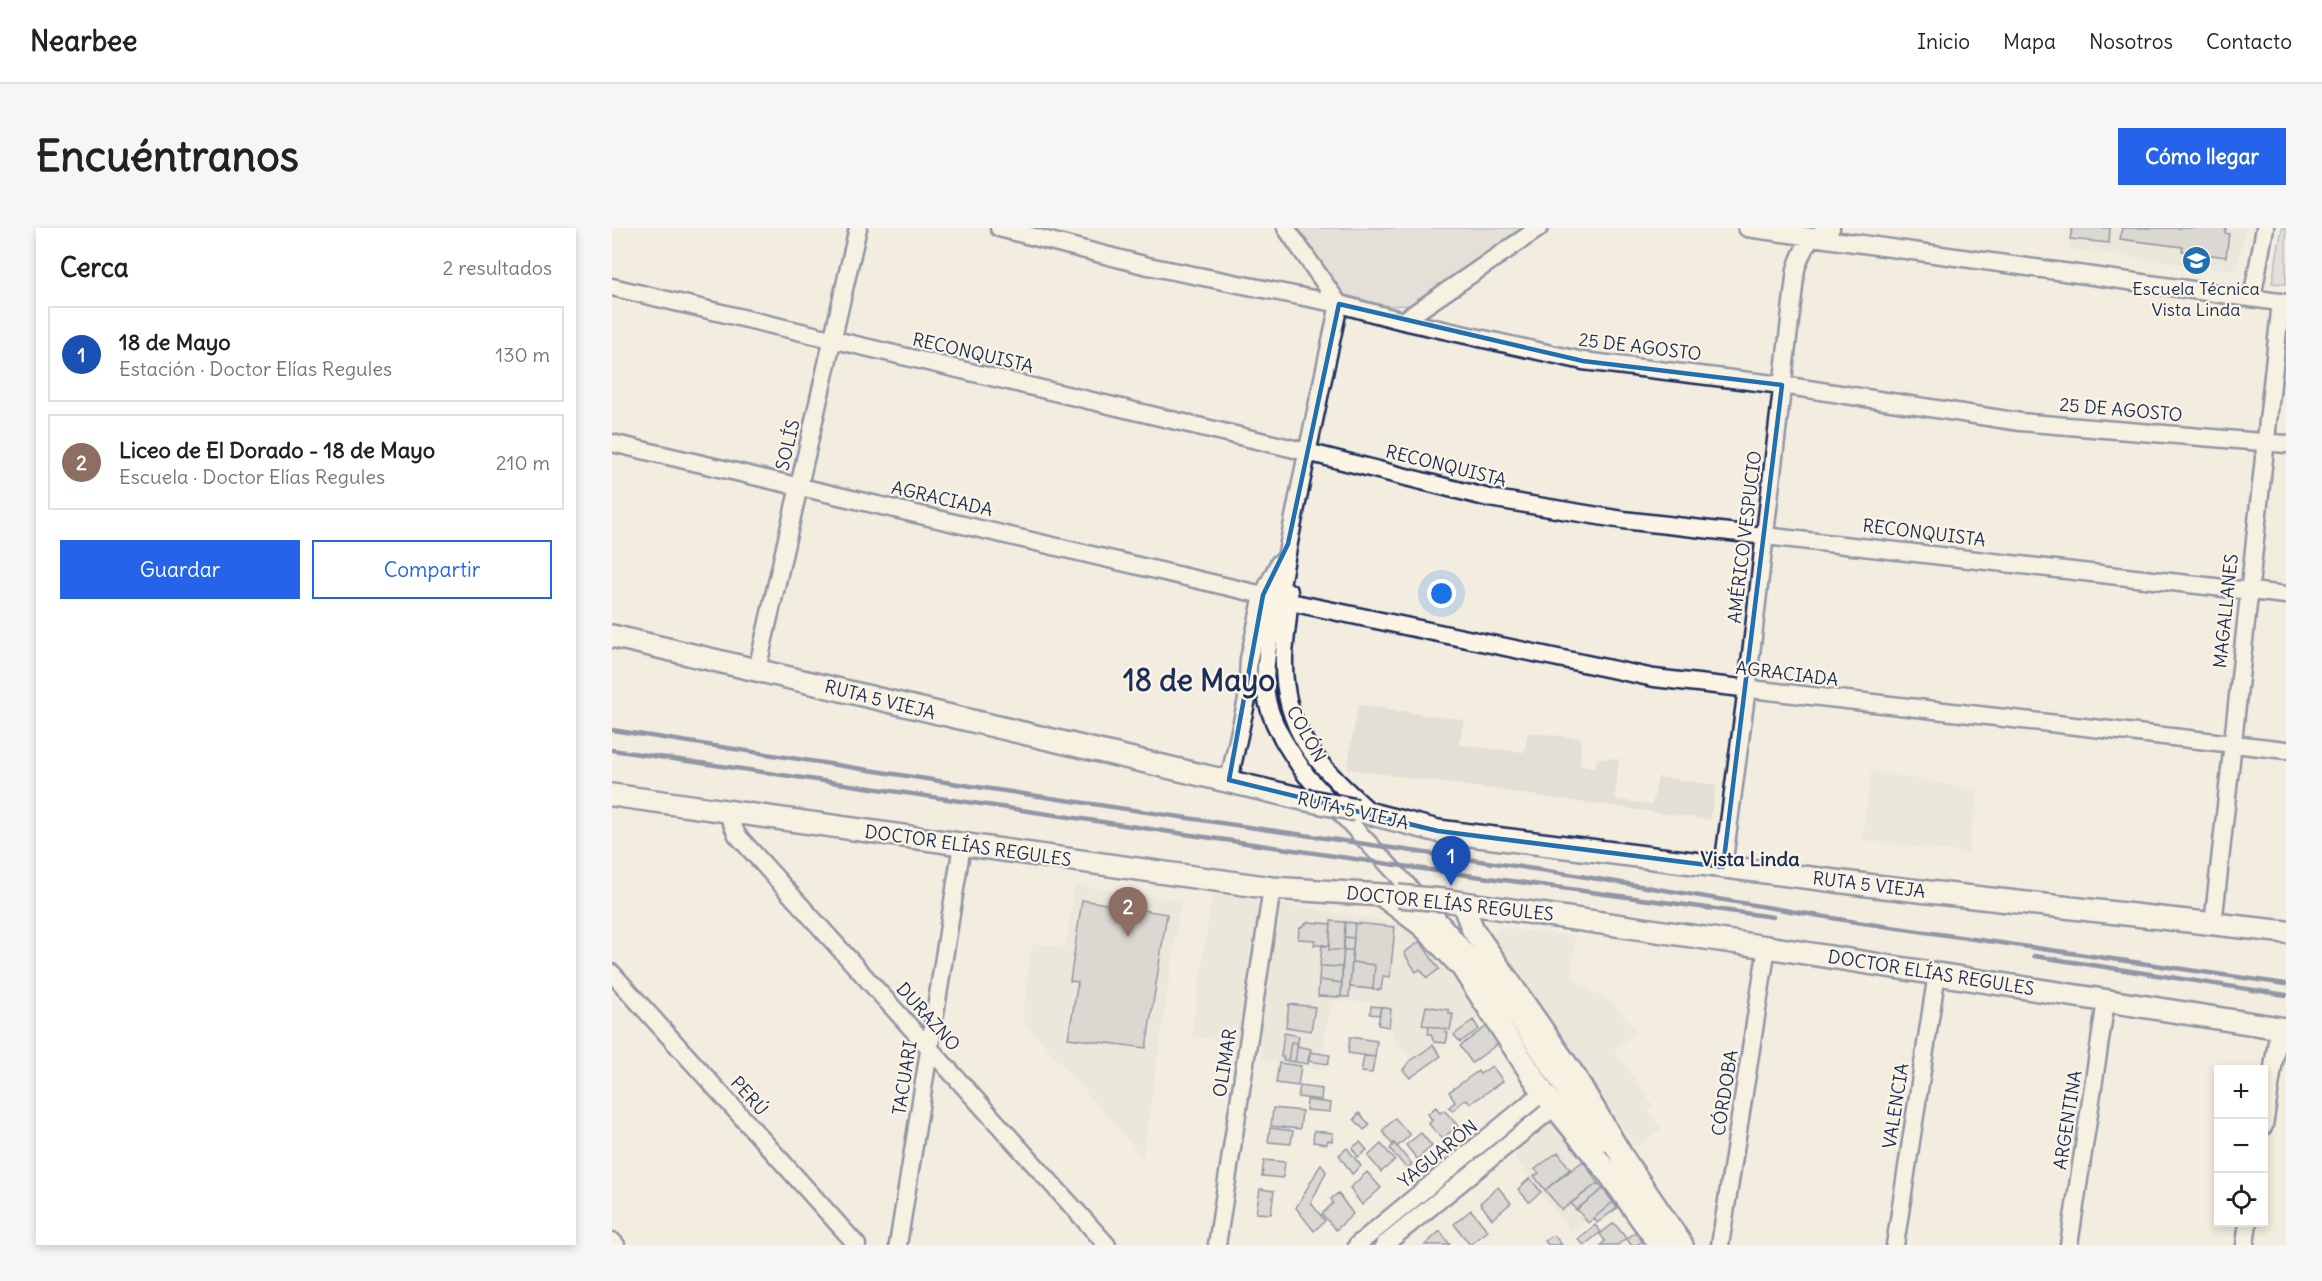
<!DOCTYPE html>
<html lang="es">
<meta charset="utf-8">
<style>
body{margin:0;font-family:Delius,sans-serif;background:#f6f6f6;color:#222}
.controls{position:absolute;right:18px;bottom:18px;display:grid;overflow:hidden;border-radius:0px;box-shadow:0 3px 9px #0003}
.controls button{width:54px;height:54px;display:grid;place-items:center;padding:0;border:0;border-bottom:2px solid #e0e0e0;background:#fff;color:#222;font:30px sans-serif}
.you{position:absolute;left:830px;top:366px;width:21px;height:21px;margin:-15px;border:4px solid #fff;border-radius:50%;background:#1a73e8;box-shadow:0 0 0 9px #1a73e833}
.badge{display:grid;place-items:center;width:39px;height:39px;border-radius:50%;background:#2563eb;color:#fff;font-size:20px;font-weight:700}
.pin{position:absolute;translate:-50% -50px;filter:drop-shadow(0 2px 3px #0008)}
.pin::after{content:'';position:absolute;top:32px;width:21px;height:18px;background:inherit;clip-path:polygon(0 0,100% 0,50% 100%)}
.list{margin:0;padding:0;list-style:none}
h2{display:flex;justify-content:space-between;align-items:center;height:78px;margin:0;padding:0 24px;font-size:26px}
h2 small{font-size:20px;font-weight:400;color:#767676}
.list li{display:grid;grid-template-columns:39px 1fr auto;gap:18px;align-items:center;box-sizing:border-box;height:96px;margin:0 12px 12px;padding:0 12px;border:2px solid #e0e0e0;border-radius:0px}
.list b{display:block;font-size:22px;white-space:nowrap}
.list p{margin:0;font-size:20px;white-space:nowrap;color:#767676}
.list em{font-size:20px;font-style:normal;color:#767676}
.actions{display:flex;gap:12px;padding:18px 24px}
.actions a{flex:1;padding:14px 0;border:2px solid #2563eb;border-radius:0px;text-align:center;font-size:21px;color:#2563eb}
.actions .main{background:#2563eb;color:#fff}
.icon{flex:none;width:33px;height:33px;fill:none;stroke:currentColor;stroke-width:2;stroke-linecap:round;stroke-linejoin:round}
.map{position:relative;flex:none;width:1674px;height:1017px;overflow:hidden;border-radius:0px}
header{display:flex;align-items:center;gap:36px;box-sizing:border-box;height:84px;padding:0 30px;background:#fff;border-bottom:2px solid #e0e0e0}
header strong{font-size:28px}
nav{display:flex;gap:33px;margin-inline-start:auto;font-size:21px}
.intro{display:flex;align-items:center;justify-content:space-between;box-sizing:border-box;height:144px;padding:0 36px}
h1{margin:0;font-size:42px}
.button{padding:15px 27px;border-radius:0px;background:#2563eb;color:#fff;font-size:21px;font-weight:700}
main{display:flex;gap:36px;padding:0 36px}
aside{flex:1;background:#fff;border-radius:0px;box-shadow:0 3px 9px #0003}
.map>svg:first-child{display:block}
</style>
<header>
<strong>Nearbee</strong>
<nav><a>Inicio</a><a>Mapa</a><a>Nosotros</a><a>Contacto</a></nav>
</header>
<div class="intro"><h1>Encuéntranos</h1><a class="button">Cómo llegar</a></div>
<main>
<aside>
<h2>Cerca<small>2 resultados</small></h2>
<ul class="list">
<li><span class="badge" style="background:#1a4fb4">1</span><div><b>18 de Mayo</b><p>Estación · Doctor Elías Regules</p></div><em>130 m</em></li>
<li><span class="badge" style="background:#8d6e63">2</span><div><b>Liceo de El Dorado - 18 de Mayo</b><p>Escuela · Doctor Elías Regules</p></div><em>210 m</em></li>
</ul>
<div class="actions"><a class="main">Guardar</a><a>Compartir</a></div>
</aside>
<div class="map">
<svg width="1674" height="1017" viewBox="0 0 1674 1017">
<rect width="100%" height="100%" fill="#f3ede0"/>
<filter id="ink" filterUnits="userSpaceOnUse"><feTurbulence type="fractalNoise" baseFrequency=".0167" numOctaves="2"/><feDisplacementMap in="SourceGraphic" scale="12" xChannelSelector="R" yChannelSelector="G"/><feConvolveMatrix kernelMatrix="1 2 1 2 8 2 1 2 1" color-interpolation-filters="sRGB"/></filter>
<g filter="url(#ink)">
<!-- built -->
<path fill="#e3dfd6" d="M 1460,0 L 1633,0 L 1625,43 L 1457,21 Z
M 746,477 L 852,492 L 847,517 L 912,524 L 916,505 L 969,510 L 968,537 L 983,539 L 985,530 L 1007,531 L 1003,571 L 1040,577 L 1046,549 L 1104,557 L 1098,592 L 735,541 Z
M 1259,543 L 1366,562 L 1356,625 L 1250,612 Z
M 462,657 L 569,672 L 531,929 L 410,791 L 420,716 L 454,719 Z
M 601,664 L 797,697 L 813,710 L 874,786 L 802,839 L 770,788 L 758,774 L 720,773 L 707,841 L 649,831 L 650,819 L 579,808 Z
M 886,699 L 964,709 L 959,750 L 1002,776 L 1024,804 L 1002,822 L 1041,877 L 1036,881 L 1049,901 L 1024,919 L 879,712 Z
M 943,890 L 1004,971 L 959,1005 L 901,926 Z"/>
<!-- green -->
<path fill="#d3d1cc" stroke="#778095" stroke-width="1.5" d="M 685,0 L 913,0 L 797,77 L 776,78 L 729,66 Z
M 1670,0 L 1674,0 L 1674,56 L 1660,55 Z"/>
<!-- building -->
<path fill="#bebec0" stroke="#1b2f5e" stroke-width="1.5" d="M 1460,0 L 1498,0 L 1497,15 L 1458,11 Z
M 1510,0 L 1614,0 L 1613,5 L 1617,6 L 1614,29 L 1570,23 L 1571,19 L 1508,11 Z
M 470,672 L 555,686 L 534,820 L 456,810 L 466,754 L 458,753 Z
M 719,693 L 733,694 L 732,722 L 717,722 Z
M 696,694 L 719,696 L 717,718 L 702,717 L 703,712 L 686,711 L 687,701 Z
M 733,694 L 743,695 L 737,769 L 729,769 Z
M 743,695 L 783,699 L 778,749 L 771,748 L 769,762 L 738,759 Z
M 732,709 L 742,710 L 741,722 L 732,722 Z
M 808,713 L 827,741 L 815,750 L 808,741 L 804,744 L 792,725 Z
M 710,717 L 717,718 L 717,722 L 732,722 L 730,739 L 708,738 Z
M 740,734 L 763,737 L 761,761 L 738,759 Z
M 708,738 L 730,739 L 730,755 L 707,752 Z
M 707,752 L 730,755 L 729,769 L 706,768 Z
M 677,776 L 703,779 L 699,803 L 674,799 Z
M 759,778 L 769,779 L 767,787 L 758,786 Z
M 814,778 L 837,782 L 837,786 L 841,786 L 838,802 L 810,797 Z
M 769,779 L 779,781 L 777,799 L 766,797 Z
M 861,792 L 867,801 L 848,814 L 842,807 Z
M 817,798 L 833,801 L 833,804 L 836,805 L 834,815 L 822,814 L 819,806 L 816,806 Z
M 875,798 L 887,815 L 860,835 L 848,818 Z
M 672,805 L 687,808 L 685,818 L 699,821 L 696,836 L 671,832 L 672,829 L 669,829 Z
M 738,809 L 765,813 L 763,829 L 736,825 Z
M 679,814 L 686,815 L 683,834 L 676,833 Z
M 821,817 L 829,828 L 798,850 L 791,842 L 797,834 Z
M 698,824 L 718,827 L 716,836 L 696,833 Z
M 752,828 L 763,829 L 760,845 L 749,844 Z
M 667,835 L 689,838 L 686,858 L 664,855 Z
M 880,838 L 891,853 L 858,876 L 854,871 L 840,883 L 837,879 L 843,874 L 837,864 L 866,843 L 868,846 Z
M 688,858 L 710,861 L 709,872 L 686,869 Z
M 695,872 L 719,875 L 718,884 L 694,882 Z
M 824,879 L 828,885 L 832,882 L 846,898 L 830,911 L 817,896 L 820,892 L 816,886 Z
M 661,880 L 690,883 L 688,901 L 659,898 Z
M 747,885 L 758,897 L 752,902 L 742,891 Z
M 783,890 L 798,907 L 785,919 L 782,915 L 781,917 L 770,903 Z
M 658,900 L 681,903 L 679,916 L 656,914 Z
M 702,903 L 721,905 L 720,913 L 716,912 L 715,916 L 701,914 Z
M 809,905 L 820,918 L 805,931 L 794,917 Z
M 748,914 L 755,922 L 746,929 L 740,920 Z
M 782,915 L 800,936 L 795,941 L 778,921 Z
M 769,916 L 783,932 L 769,944 L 756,928 Z
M 735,920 L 749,938 L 740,946 L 727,927 Z
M 946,924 L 958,941 L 933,962 L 922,948 L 927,945 L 923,941 Z
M 652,932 L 673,934 L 671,950 L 650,948 Z
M 971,933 L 986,955 L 950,982 L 933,962 Z
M 709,936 L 714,944 L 699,975 L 713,993 L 702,1003 L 684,980 Z
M 755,944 L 769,960 L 750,977 L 738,960 Z
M 918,950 L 929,964 L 917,974 L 906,961 Z
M 986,955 L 991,961 L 964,982 L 959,975 Z
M 886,959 L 899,975 L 880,991 L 868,975 Z
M 648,961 L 662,963 L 659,986 L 644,985 Z
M 991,961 L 1001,974 L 976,995 L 965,981 Z
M 726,965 L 741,986 L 724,1002 L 710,986 L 721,975 L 719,971 Z
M 1001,974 L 1005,980 L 985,995 L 982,990 Z
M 859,982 L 876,1003 L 858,1017 L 842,996 Z
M 1002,995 L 1014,1010 L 1006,1017 L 989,1017 L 993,1013 L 988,1006 Z
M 983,997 L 989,1004 L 972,1017 L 966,1011 Z
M 1025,1002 L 1032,1012 L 1025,1017 L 1019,1017 L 1015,1011 Z
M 828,1003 L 838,1017 L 813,1017 Z
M 942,1007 L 950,1017 L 936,1017 L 933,1013 Z"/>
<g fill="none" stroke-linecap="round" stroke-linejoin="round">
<defs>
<path id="minor" d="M 387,0 L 536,38 L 727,76 L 791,93 L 971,133 L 1170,157 L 1408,194 L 1674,216
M 674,0 L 727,76 C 707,170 686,263 669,357 C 662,392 650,430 654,466 C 658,496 678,523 694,547 C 759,620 829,689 888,767 C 926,815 952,871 996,915
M 1135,0 L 1674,75
M 0,59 L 695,224 L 877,270 L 1011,292 L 1674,367
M 1640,70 L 1653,0
M 791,93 L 927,0
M 0,215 L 651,367
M 677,364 C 678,385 673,406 672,428 C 670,504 706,537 759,585
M 678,374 L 1042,450 L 1674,522
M 145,442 L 246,0
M 617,552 L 635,471 L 637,431 L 651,367 L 667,335
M 115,584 L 125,607 L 495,1017
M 1111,639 L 1135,460 L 1184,41 C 1192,17 1196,10 1219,0
M 1601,697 L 1669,74
M 0,745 L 245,1017
M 1652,898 L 1667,800
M 0,1013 L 4,1017
M 286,1017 L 350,617
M 605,1017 L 660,660
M 745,1017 L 931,864
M 772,1017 L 942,879
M 1108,1017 L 1155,719
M 1283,1017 L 1325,745
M 1457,1017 L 1494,773
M 1633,1017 L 1636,994"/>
<path id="tertiary" d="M 0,408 L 695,572
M 0,567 L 660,660 L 786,668
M 744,582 L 826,603 L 1263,658 L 1674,704
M 771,668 L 811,698 L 850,739 L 931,864 L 995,943 L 1048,1017
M 831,672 L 1155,719 L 1674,801
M 851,676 L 861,702 L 963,849 L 1011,930 L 1070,1017"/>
</defs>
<!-- minor casing -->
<use href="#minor" stroke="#1b2f5e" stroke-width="21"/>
<!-- tertiary casing -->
<use href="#tertiary" stroke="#1b2f5e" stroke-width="26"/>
<!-- minor -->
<use href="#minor" stroke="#fcf5e5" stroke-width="16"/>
<!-- tertiary -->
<use href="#tertiary" stroke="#fcf5e5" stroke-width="21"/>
<!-- rail -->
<path stroke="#1b2f5e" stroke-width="4.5" d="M 0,502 L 372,560 L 956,646 L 1244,694 L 1674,756
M 0,522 L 811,641 L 1161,689
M 1422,728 L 1674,767"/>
<defs>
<path id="tertiary-bridge" d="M 695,572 L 744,582
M 786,668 L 831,672"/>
</defs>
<!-- tertiary-bridge casing -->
<use href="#tertiary-bridge" stroke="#1b2f5e" stroke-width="26" stroke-linecap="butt"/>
<!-- tertiary-bridge -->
<use href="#tertiary-bridge" stroke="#fcf5e5" stroke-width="21"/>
</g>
</g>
<!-- marked area -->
<path d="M0 0H1674V1017H0ZM 727,76 L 971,133 L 1170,157 L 1111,639 L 826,603 L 617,552 L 651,367 L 676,316 Z" fill="#f3ede0" fill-opacity=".55" fill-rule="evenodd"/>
<path fill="none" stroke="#1f6fb2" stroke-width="4.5" stroke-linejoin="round" d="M 727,76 L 971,133 L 1170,157 L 1111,639 L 826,603 L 617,552 L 651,367 L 676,316 Z"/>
<!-- icons -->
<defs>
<symbol id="school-disc" viewBox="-11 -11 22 22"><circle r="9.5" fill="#1f6fb2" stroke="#fcf5e5"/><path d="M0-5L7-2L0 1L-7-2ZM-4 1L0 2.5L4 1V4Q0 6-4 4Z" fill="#fff"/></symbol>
</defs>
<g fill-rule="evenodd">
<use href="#school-disc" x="1568" y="16" width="33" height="33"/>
</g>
<g text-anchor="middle" stroke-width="4.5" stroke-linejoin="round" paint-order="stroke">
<!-- poi labels -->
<g font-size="18" fill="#1b2f5e" stroke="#fcf5e5">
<text x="1584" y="67">Escuela Técnica<tspan x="1584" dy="21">Vista Linda</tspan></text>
</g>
<!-- street labels -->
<g font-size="18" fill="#1b2f5e" stroke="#fcf5e5">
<text transform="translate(1028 119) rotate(7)" y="6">25 DE AGOSTO</text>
<text transform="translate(361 125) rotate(13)" y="6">RECONQUISTA</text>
<text transform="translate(1509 182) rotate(5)" y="6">25 DE AGOSTO</text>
<text transform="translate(176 217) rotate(-77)" y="6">SOLÍS</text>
<text transform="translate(834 238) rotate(14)" y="6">RECONQUISTA</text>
<text transform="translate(330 271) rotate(13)" y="6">AGRACIADA</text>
<text transform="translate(1312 305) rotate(7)" y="6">RECONQUISTA</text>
<text transform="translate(1133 309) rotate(-83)" y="6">AMÉRICO VESPUCIO</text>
<text transform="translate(1614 383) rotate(-84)" y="6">MAGALLANES</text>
<text transform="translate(1175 446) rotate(7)" y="6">AGRACIADA</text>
<text transform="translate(268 472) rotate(14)" y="6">RUTA 5 VIEJA</text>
<text transform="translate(694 506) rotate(61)" y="6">COLÓN</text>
<text transform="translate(741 583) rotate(13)" y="6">RUTA 5 VIEJA</text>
<text transform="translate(356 618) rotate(8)" y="6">DOCTOR ELÍAS REGULES</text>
<text transform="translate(1257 657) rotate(7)" y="6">RUTA 5 VIEJA</text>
<text transform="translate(838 676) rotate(6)" y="6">DOCTOR ELÍAS REGULES</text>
<text transform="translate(1319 745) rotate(9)" y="6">DOCTOR ELÍAS REGULES</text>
<text transform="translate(316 789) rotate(48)" y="6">DURAZNO</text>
<text transform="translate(613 835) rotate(-81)" y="6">OLIMAR</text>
<text transform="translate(293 850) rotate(-81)" y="6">TACUARI</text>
<text transform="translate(1113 865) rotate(-81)" y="6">CÓRDOBA</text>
<text transform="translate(137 868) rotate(48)" y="6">PERÚ</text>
<text transform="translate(1284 878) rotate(-81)" y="6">VALENCIA</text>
<text transform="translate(1456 892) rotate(-81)" y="6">ARGENTINA</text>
<text transform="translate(826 926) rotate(-39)" y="6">YAGUARÓN</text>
</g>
<!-- neighbourhood labels -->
<g font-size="20" font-weight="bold" fill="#1b2f5e" stroke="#fcf5e5">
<text x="1138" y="638">Vista Linda</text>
</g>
<!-- town labels -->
<g font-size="30" font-weight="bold" fill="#1b2f5e" stroke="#fcf5e5">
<text x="587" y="463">18 de Mayo</text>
</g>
</g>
</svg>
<div class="controls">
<button>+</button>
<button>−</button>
<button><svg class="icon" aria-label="locate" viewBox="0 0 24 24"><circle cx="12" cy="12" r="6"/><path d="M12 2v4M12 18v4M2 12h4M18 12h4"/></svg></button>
</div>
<div class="you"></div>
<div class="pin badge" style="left:839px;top:658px;background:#1a4fb4">1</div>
<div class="pin badge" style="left:516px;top:709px;background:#8d6e63">2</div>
</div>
</main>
